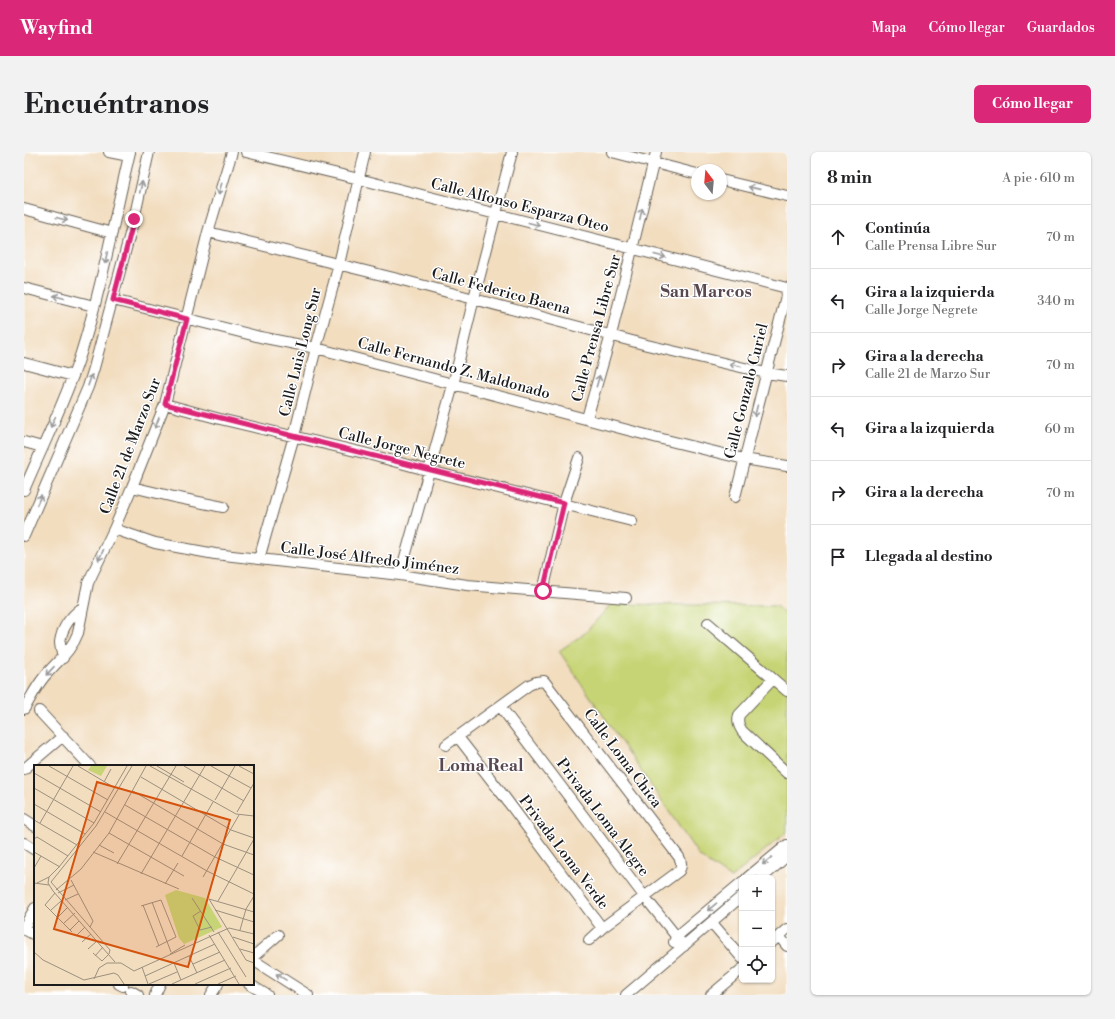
<!DOCTYPE html>
<html lang="es">
<meta charset="utf-8">
<style>
body{margin:0;font-family:"Libre Bodoni",serif;background:#f2f2f2;color:#202124}
.controls{position:absolute;right:12px;bottom:12px;display:grid;overflow:hidden;border-radius:6px;box-shadow:0 1px 3px #0004}
.controls button{width:36px;height:36px;display:grid;place-items:center;padding:0;border:0;border-bottom:1px solid #e0e0e0;background:#fff;color:#202124;font:20px sans-serif}
.compass{position:absolute;left:667px;top:12px;width:36px;height:36px;border-radius:50%;background:#fff;box-shadow:0 1px 3px #0004;rotate:344deg}
.stop{position:absolute;width:12px;height:12px;margin:-9px;border:3px solid #db2777;border-radius:50%;background:#fff}
.stop.end{background:#db2777;border-color:#fff;box-shadow:0 1px 4px #0008}
.list{margin:0;padding:0;list-style:none}
h2{display:flex;justify-content:space-between;align-items:center;height:52px;margin:0;padding:0 16px;font-size:17px}
h2 small{font-size:13px;font-weight:400;color:#757577}
.list li{display:grid;grid-template-columns:26px 1fr auto;gap:12px;align-items:center;box-sizing:border-box;height:64px;padding:0 16px;border-top:1px solid #e0e0e0}
.list b{display:block;font-size:15px;white-space:nowrap}
.list p{margin:0;font-size:13px;white-space:nowrap;color:#757577}
.list em{font-size:13px;font-style:normal;color:#757577}
.icon{flex:none;width:22px;height:22px;fill:none;stroke:currentColor;stroke-width:2;stroke-linecap:round;stroke-linejoin:round}
.map{position:relative;flex:none;width:763px;height:843px;overflow:hidden;border-radius:6px}
header{display:flex;align-items:center;gap:24px;box-sizing:border-box;height:56px;padding:0 20px;background:#db2777;color:#fff}
header strong{font-size:19px}
nav{display:flex;gap:22px;margin-inline-start:auto;font-size:14px}
.intro{display:flex;align-items:center;justify-content:space-between;box-sizing:border-box;height:96px;padding:0 24px}
h1{margin:0;font-size:28px}
.button{padding:10px 18px;border-radius:6px;background:#db2777;color:#fff;font-size:14px;font-weight:700}
main{display:flex;gap:24px;padding:0 24px}
aside{flex:1;background:#fff;border-radius:6px;box-shadow:0 1px 3px #0004}
.map>svg:first-child{display:block}
</style>
<header>
<strong>Wayfind</strong>
<nav><a>Mapa</a><a>Cómo llegar</a><a>Guardados</a></nav>
</header>
<div class="intro"><h1>Encuéntranos</h1><a class="button">Cómo llegar</a></div>
<main>
<div class="map">
<svg width="763" height="843" viewBox="0 0 763 843">
<rect width="100%" height="100%" fill="#fff"/>
<filter id="ink" filterUnits="userSpaceOnUse"><feTurbulence type="fractalNoise" baseFrequency=".025" numOctaves="2"/><feDisplacementMap in="SourceGraphic" scale="8" xChannelSelector="R" yChannelSelector="G"/><feConvolveMatrix kernelMatrix="1 2 1 2 8 2 1 2 1" color-interpolation-filters="sRGB"/></filter>
<filter id="wash" filterUnits="userSpaceOnUse"><feTurbulence type="fractalNoise" baseFrequency=".012" numOctaves="4" result="noise"/><feDisplacementMap in="SourceGraphic" scale="16" xChannelSelector="R" yChannelSelector="G"/><feGaussianBlur stdDeviation="0.9" result="paint"/><feColorMatrix in="noise" values="0 0 0 0 0 0 0 0 0 0 0 0 0 0 0 0 0 1.4 0 .05"/><feComposite in="paint" operator="in"/></filter>
<g filter="url(#wash)">
<rect width="100%" height="100%" fill="#f2ddbf"/>
<!-- green -->
<path fill="#c7d475" stroke="#727848" d="M 587,452 L 752,454 L 763,464 L 763,680 L 707,726 L 676,705 L 535,499 L 561,481 Z"/>
</g>
<g filter="url(#ink)">
<g fill="none" stroke-linecap="round" stroke-linejoin="round">
<defs>
<path id="street" d="M 85,0 L 105,4
M 222,0 L 335,27 L 763,136
M 588,0 L 673,22
M 697,28 L 763,44
M 0,57 L 88,81
M 184,80 L 382,129 L 623,193 L 742,221 L 763,224
M 0,136 L 70,154
M 89,148 L 236,185 L 292,196 L 634,286 L 720,307 L 763,314
M 0,211 L 49,224
M 141,252 L 196,267 L 340,301 L 406,319 L 608,369
M 563,266 L 587,183 L 632,0
M 0,290 L 18,295
M 108,335 L 150,345 L 199,355
M 0,338 C 19,293 42,248 57,201 C 78,135 90,67 106,0
M 711,345 L 763,140
M 90,377 L 131,391 L 191,402 L 376,423 L 443,433 L 602,446
M 0,384 L 64,235 L 70,216 L 110,67 L 125,0
M 235,407 L 270,284 L 292,196 L 315,112 L 341,0
M 376,423 L 429,233 L 450,146 L 488,0
M 519,439 L 540,351 L 555,306
M 684,471 L 763,539
M 39,506 C 38,501 36,495 36,490 C 38,475 48,463 59,455
M 749,527 L 715,563 C 713,570 715,574 718,579 L 763,621
M 476,554 L 620,744 L 660,794
M 0,557 C 6,547 12,535 20,525 C 32,510 47,500 54,481 L 64,431 L 90,377 L 108,335 L 141,252 L 184,80 L 208,0
M 15,559 L 66,614
M 434,585 L 479,643 L 578,776
M 422,593 L 505,533 L 512,530 L 520,529 L 655,705 C 658,710 658,714 655,719 L 578,776 L 565,788
M 0,617 L 39,584
M 0,667 L 11,674
M 0,691 L 11,698
M 723,726 L 763,693
M 738,726 L 763,704
M 688,771 L 718,806
M 0,775 L 11,756
M 0,777 L 11,783
M 755,784 L 763,794
M 650,790 L 652,785 L 718,730
M 748,790 L 763,777
M 229,805 L 254,783
M 229,808 L 284,843
M 95,832 L 99,834
M 225,832 L 243,843
M 107,839 L 114,843
M 131,843 L 136,832
M 187,843 L 194,832
M 602,843 L 718,744
M 687,843 L 718,817"/>
</defs>
<!-- street casing -->
<use href="#street" stroke="#676055" stroke-width="12"/>
<!-- street -->
<use href="#street" stroke="#fff" stroke-width="10"/>
</g>
<!-- one-way arrows -->
<defs><path id="oneway-shaft" d="M-6 0H5M1.5-3L5.5 0L1.5 3" fill="none" stroke-width="1.6" stroke-linecap="round" stroke-linejoin="round"/></defs>
<g stroke="#999">
<use href="#oneway-shaft" transform="translate(117 35) rotate(-77)"/>
<use href="#oneway-shaft" transform="translate(730 36) rotate(-167)"/>
<use href="#oneway-shaft" transform="translate(196 37) rotate(107)"/>
<use href="#oneway-shaft" transform="translate(617 62) rotate(-77)"/>
<use href="#oneway-shaft" transform="translate(38 67) rotate(15)"/>
<use href="#oneway-shaft" transform="translate(510 72) rotate(15)"/>
<use href="#oneway-shaft" transform="translate(636 104) rotate(14)"/>
<use href="#oneway-shaft" transform="translate(82 106) rotate(103)"/>
<use href="#oneway-shaft" transform="translate(35 145) rotate(-166)"/>
<use href="#oneway-shaft" transform="translate(711 213) rotate(-167)"/>
<use href="#oneway-shaft" transform="translate(66 228) rotate(-71)"/>
<use href="#oneway-shaft" transform="translate(574 229) rotate(-74)"/>
<use href="#oneway-shaft" transform="translate(732 259) rotate(104)"/>
<use href="#oneway-shaft" transform="translate(29 270) rotate(114)"/>
<use href="#oneway-shaft" transform="translate(133 271) rotate(111)"/>
<use href="#oneway-shaft" transform="translate(15 348) rotate(-66)"/>
<use href="#oneway-shaft" transform="translate(77 403) rotate(115)"/>
<use href="#oneway-shaft" transform="translate(26 519) rotate(133)"/>
<use href="#oneway-shaft" transform="translate(743 709) rotate(140)"/>
<use href="#oneway-shaft" transform="translate(688 755) rotate(140)"/>
<use href="#oneway-shaft" transform="translate(257 825) rotate(-148)"/>
</g>
</g>
<g fill="none" stroke-linecap="round" stroke-linejoin="round" filter="url(#ink)">
<!-- route -->
<path stroke="#db2777" stroke-width="5" d="M 110,67 L 89,148 L 163,167 L 141,252 L 540,351 L 519,439"/>
</g>
<g text-anchor="middle" stroke-width="3" stroke-linejoin="round" paint-order="stroke">
<!-- street labels -->
<g font-size="15" fill="#1c1c1c" stroke="#fff">
<text transform="translate(496 53) rotate(14)" y="5">Calle Alfonso Esparza Oteo</text>
<text transform="translate(477 139) rotate(15)" y="5">Calle Federico Baena</text>
<text transform="translate(572 176) rotate(-75)" y="5">Calle Prensa Libre Sur</text>
<text transform="translate(276 200) rotate(-76)" y="5">Calle Luis Long Sur</text>
<text transform="translate(430 216) rotate(15)" y="5">Calle Fernando Z. Maldonado</text>
<text transform="translate(722 239) rotate(-76)" y="5">Calle Gonzalo Curiel</text>
<text transform="translate(106 294) rotate(-69)" y="5">Calle 21 de Marzo Sur</text>
<text transform="translate(378 296) rotate(14)" y="5">Calle Jorge Negrete</text>
<text transform="translate(346 406) rotate(7)" y="5">Calle José Alfredo Jiménez</text>
<text transform="translate(599 606) rotate(53)" y="5">Calle Loma Chica</text>
<text transform="translate(579 665) rotate(53)" y="5">Privada Loma Alegre</text>
<text transform="translate(540 700) rotate(53)" y="5">Privada Loma Verde</text>
</g>
<!-- quarter labels -->
<g font-size="17" font-weight="bold" fill="#594850" stroke="#fff">
<text x="682" y="145">San Marcos</text>
<text x="457" y="619">Loma Real</text>
</g>
</g>
<!-- overview -->
<g transform="translate(10 613)">
<rect width="220" height="220" fill="#f2ddbf"/>
<path d="M 57,1 L 73,1 L 67,11 L 54,5 ZM 142,125 L 171,133 L 188,162 L 150,179 L 145,173 L 131,130 Z" fill="#c7d475"/>
<path fill="none" stroke="#9c907e" stroke-width="1" d="M 15,1 L 74,35M 44,1 L 81,23M 116,1 L 202,49 L 220,51M 123,1 L 150,17M 150,1 L 210,36M 177,1 L 217,23M 205,1 L 220,9M 0,8 L 67,47M 107,12 L 197,65 L 220,73M 70,17 L 77,4M 0,23 L 60,58M 99,26 L 189,79 L 220,90M 181,35 L 201,1M 0,39 L 51,69M 91,40 L 181,92 L 220,110M 71,47 L 173,106 L 220,129M 203,47 L 220,18M 0,55 L 43,80M 6,58 L 39,1M 75,68 L 150,111M 0,74 L 3,72 L 34,91M 65,80 L 80,88M 0,87 L 26,102M 59,87 L 145,124M 148,91 L 179,37M 83,99 L 142,1M 0,103 L 7,91M 107,109 L 171,1M 15,112 L 14,118 L 19,126 L 81,197M 169,112 L 205,50M 37,115 L 59,156 L 56,162M 0,118 L 15,120M 3,118 L 15,112 L 25,102 L 60,58 L 93,1M 131,119 L 144,98M 22,125 L 47,104 L 75,68 L 112,1M 21,128 L 11,140 L 38,167M 24,128 L 40,120M 158,133 L 180,167M 175,134 L 212,195 L 220,198M 175,134 L 220,147M 31,135 L 44,129M 184,136 L 220,74M 118,137 L 137,187M 109,140 L 125,181M 107,141 L 127,135 L 142,172 L 122,182M 17,145 L 27,136M 181,145 L 220,157M 167,146 L 159,151 L 166,165 L 178,162M 24,152 L 33,143M 30,158 L 41,148M 36,165 L 45,156M 206,165 L 212,144 L 220,131M 184,167 L 212,212M 175,170 L 205,219M 42,171 L 51,162M 199,172 L 220,179M 48,177 L 57,169M 54,184 L 63,176M 206,184 L 220,188M 0,187 L 9,195 L 50,215 L 80,208 L 84,210 L 90,219M 59,188 L 68,196 L 75,189M 75,189 L 76,185 L 17,117 L 62,61 L 98,1M 136,189 L 151,180M 61,191 L 69,182M 155,191 L 163,208M 140,198 L 147,215M 159,199 L 186,187M 108,202 L 114,219M 111,211 L 181,179M 60,214 L 65,203 L 73,198 L 87,198 L 100,206 L 195,163 L 220,169M 115,219 L 143,207M 138,219 L 191,195M 161,219 L 197,203M 184,219 L 202,211"/>
<path fill="#d4530e" fill-opacity="0.15" stroke="#d4530e" stroke-width="2" d="M 63,17 L 196,55 L 154,202 L 20,164 Z"/>
<rect width="220" height="220" fill="none" stroke="#1c1c1c" stroke-width="2"/>
</g>
</svg>
<div class="controls">
<button>+</button>
<button>−</button>
<button><svg class="icon" aria-label="locate" viewBox="0 0 24 24"><circle cx="12" cy="12" r="6"/><path d="M12 2v4M12 18v4M2 12h4M18 12h4"/></svg></button>
</div>
<svg class="compass" viewBox="-18 -18 36 36"><path d="M0-13l5 13h-10z" fill="#e53935"/><path d="M0 13l5-13h-10z" fill="#757577"/></svg>
<div class="stop" style="left:519px;top:439px"></div>
<div class="stop end" style="left:110px;top:67px"></div>
</div>
<aside>
<h2>8 min<small>A pie · 610 m</small></h2>
<ul class="list">
<li><svg class="icon" aria-label="ahead" viewBox="0 0 24 24"><path d="M12 20V5M6 11l6-6 6 6"/></svg><div><b>Continúa</b><p>Calle Prensa Libre Sur</p></div><em>70 m</em></li>
<li><svg class="icon" aria-label="left" viewBox="0 0 24 24"><path d="M17 20v-9H6M10 6l-5 5 5 5"/></svg><div><b>Gira a la izquierda</b><p>Calle Jorge Negrete</p></div><em>340 m</em></li>
<li><svg class="icon" aria-label="right" viewBox="0 0 24 24"><path d="M7 20v-9h11M14 6l5 5-5 5"/></svg><div><b>Gira a la derecha</b><p>Calle 21 de Marzo Sur</p></div><em>70 m</em></li>
<li><svg class="icon" aria-label="left" viewBox="0 0 24 24"><path d="M17 20v-9H6M10 6l-5 5 5 5"/></svg><div><b>Gira a la izquierda</b></div><em>60 m</em></li>
<li><svg class="icon" aria-label="right" viewBox="0 0 24 24"><path d="M7 20v-9h11M14 6l5 5-5 5"/></svg><div><b>Gira a la derecha</b></div><em>70 m</em></li>
<li><svg class="icon" aria-label="arrive" viewBox="0 0 24 24"><path d="M6 21V4h12l-3 4 3 4H6"/></svg><div><b>Llegada al destino</b></div></li>
</ul>
</aside>
</main>
